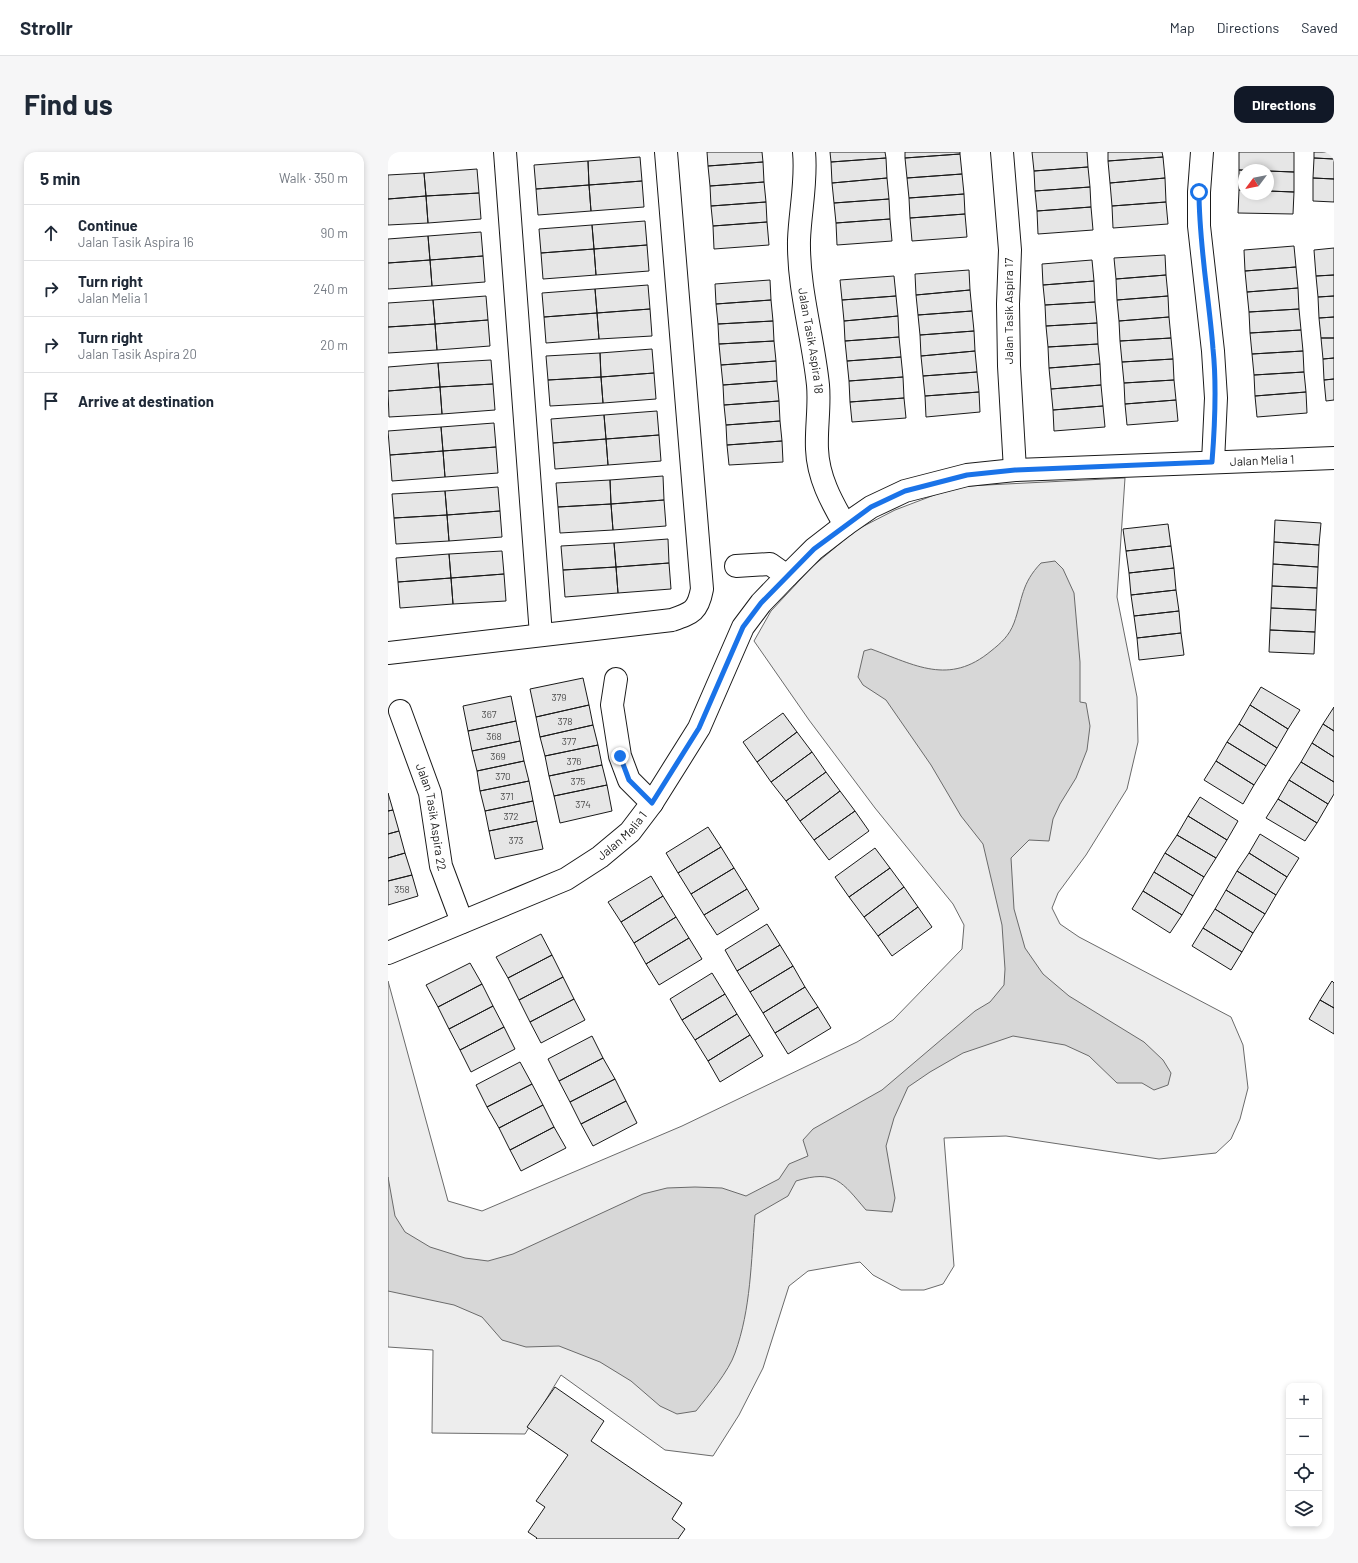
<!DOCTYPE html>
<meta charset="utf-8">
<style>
body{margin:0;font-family:Barlow,sans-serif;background:#f6f6f7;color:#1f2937}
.controls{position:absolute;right:12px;bottom:12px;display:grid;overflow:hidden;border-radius:8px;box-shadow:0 2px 6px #0003}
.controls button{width:36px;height:36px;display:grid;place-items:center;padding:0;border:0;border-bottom:1px solid #e0e1e3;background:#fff;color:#1f2937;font:20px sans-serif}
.compass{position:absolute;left:850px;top:12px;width:36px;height:36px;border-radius:50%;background:#fff;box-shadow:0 2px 6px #0003;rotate:238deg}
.stop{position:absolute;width:12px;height:12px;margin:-9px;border:3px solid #1a73e8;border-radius:50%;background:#fff}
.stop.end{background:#1a73e8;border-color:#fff;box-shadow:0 1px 4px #0008}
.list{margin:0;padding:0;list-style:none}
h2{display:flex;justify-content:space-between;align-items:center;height:52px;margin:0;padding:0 16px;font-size:17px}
h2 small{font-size:13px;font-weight:400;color:#747a83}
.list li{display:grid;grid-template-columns:26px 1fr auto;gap:12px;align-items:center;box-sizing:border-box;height:56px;padding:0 16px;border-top:1px solid #e0e1e3}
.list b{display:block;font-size:15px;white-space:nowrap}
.list p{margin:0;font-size:13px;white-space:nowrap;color:#747a83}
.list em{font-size:13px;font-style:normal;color:#747a83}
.icon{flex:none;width:22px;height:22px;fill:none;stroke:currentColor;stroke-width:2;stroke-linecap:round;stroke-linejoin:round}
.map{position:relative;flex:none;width:946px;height:1387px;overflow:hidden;border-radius:12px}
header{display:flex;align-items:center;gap:24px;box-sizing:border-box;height:56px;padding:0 20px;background:#fff;border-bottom:1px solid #e0e1e3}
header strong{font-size:19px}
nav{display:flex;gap:22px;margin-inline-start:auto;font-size:14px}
.intro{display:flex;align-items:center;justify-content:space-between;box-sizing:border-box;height:96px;padding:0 24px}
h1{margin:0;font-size:28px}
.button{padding:10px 18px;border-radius:12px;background:#111827;color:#fff;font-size:14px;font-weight:700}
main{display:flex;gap:24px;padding:0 24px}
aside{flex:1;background:#fff;border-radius:12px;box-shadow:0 2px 6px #0003}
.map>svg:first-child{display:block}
</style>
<header>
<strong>Strollr</strong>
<nav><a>Map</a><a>Directions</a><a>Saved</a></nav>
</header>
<div class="intro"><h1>Find us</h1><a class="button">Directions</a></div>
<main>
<aside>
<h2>5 min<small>Walk · 350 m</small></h2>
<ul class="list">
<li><svg class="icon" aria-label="ahead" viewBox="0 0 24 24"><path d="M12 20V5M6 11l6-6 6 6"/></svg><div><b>Continue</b><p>Jalan Tasik Aspira 16</p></div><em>90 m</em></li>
<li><svg class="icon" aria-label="right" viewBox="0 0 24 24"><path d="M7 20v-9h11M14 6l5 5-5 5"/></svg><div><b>Turn right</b><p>Jalan Melia 1</p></div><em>240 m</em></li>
<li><svg class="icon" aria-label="right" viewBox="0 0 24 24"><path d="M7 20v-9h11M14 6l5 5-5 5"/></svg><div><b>Turn right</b><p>Jalan Tasik Aspira 20</p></div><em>20 m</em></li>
<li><svg class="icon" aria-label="arrive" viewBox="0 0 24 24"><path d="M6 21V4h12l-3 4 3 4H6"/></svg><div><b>Arrive at destination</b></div></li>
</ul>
</aside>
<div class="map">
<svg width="946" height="1387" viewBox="0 0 946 1387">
<rect width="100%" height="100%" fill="#fff"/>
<!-- built -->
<path fill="#ededed" stroke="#6a6a6a" d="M 737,326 L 729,445 L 749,545 L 750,590 L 739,637 L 698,703 L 670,741 L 664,756 L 672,772 L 691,785 L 843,865 L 855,893 L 860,936 L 852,967 L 843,987 L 828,1001 L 771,1007 L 618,984 L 556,986 L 566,1114 L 555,1132 L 536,1138 L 513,1138 L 485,1123 L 472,1110 L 420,1119 L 401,1134 L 375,1216 L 351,1263 L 325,1304 L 277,1298 L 173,1223 L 137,1282 L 44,1281 L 45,1198 L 0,1195 L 0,829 L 60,1049 L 94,1059 L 294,974 L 469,890 L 505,868 L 574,797 L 576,773 L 565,752 L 487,656 L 421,568 L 366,489 L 383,459 L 425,414 L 468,378 L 507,358 L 549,342 L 579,334 Z"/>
<!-- water -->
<path fill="#d7d7d7" stroke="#6a6a6a" d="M 667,409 L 675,417 L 686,441 L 692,510 L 692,550 L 698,551 L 702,574 L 699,598 L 688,626 L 672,652 L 665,667 L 661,689 L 641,688 L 623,706 L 626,757 L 637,796 L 655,822 L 681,844 L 756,890 L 775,908 L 783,921 L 780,933 L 766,938 L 754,931 L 729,931 L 701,904 L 677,893 L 625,884 L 575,901 L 542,920 L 520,935 L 506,966 L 498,994 L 507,1046 L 504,1060 L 478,1058 C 454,1030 447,1017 408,1029 L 400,1044 L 367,1063 C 363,1109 363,1157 347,1201 C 341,1219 320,1244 308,1259 L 289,1262 L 272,1254 L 243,1229 L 212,1210 L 171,1194 L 138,1195 L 114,1188 L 94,1165 L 66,1153 L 0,1139 L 0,1025 L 7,1064 L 17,1080 L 42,1095 L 77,1106 L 100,1109 L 125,1102 L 255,1042 L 279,1036 L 307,1035 L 334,1036 L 358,1044 L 391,1027 L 401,1012 L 420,1004 L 415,988 L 425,977 L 494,938 L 587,859 L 602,850 L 616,833 L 617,817 L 614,773 L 595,692 L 573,664 L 543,613 L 498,548 L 475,533 L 470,525 L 476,499 L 483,497 C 527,513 561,534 603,499 C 613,491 621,484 626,471 C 635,446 633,432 653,411 Z"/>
<!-- building -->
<path fill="#e6e6e6" stroke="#1a1a1a" d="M 319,0 L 374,0 L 375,10 L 320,14 Z
M 442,0 L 497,0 L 498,6 L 443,10 Z
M 517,0 L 572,0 L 572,2 L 517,6 Z
M 644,0 L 699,0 L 700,15 L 646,19 Z
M 720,0 L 774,0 L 775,5 L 720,9 Z
M 851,0 L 906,0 L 906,20 L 851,18 Z
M 926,0 L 946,0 L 946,7 L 926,6 Z
M 572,2 L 574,22 L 519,26 L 517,6 Z
M 252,5 L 254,29 L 201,33 L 200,9 Z
M 775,5 L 777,26 L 722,31 L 720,9 Z
M 498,6 L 499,26 L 444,31 L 443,10 Z
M 926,6 L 946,7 L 946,27 L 925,26 Z
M 200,9 L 201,33 L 148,37 L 146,13 Z
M 375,10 L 376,30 L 322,34 L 320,14 Z
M 700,15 L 702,35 L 647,39 L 646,19 Z
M 89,17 L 91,41 L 38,44 L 36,21 Z
M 851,18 L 856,18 L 856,38 L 851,38 Z
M 880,19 L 906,20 L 906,40 L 880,39 Z
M 36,21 L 38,44 L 0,47 L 0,23 Z
M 574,22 L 576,42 L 521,46 L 519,26 Z
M 499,26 L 501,47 L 446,51 L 444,31 Z
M 777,26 L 778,50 L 724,54 L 722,31 Z
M 925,26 L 946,27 L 946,50 L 925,49 Z
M 254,29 L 256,55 L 203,59 L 201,33 Z
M 376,30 L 378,50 L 323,54 L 322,34 Z
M 201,33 L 203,59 L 150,63 L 148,37 Z
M 702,35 L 703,55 L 649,59 L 647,39 Z
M 851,38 L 856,38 L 856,42 L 880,42 L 880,39 L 906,40 L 905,62 L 850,61 Z
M 91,41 L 93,67 L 40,71 L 38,44 Z
M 576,42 L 577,62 L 522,66 L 521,46 Z
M 38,44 L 40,71 L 0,73 L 0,47 Z
M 501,47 L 502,67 L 448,71 L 446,51 Z
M 378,50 L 379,70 L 325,74 L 323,54 Z
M 778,50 L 780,72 L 725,76 L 724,54 Z
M 703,55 L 705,78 L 650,82 L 649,59 Z
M 577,62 L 579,85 L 524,89 L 522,66 Z
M 502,67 L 504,89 L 449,93 L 448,71 Z
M 257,69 L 259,93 L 206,97 L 204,73 Z
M 379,70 L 381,93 L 326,97 L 325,74 Z
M 204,73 L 206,97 L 153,101 L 151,77 Z
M 93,80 L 95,104 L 42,108 L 40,84 Z
M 40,84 L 42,108 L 0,111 L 0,87 Z
M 259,93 L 261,119 L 208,123 L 206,97 Z
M 906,94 L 908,115 L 857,119 L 856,98 Z
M 946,96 L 946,123 L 928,124 L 926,98 Z
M 206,97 L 208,123 L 155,127 L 153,101 Z
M 777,103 L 778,123 L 728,127 L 726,106 Z
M 95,104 L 97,130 L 44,134 L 42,108 Z
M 42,108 L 44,134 L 0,137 L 0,111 Z
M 704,108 L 706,129 L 655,133 L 654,112 Z
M 908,115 L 910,136 L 859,140 L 857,119 Z
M 581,118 L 582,138 L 528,143 L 527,122 Z
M 778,123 L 780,144 L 729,148 L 728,127 Z
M 946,123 L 946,144 L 930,145 L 928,124 Z
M 506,124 L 508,144 L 454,148 L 452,128 Z
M 382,128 L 383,148 L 328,152 L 327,132 Z
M 706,129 L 707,150 L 657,153 L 655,133 Z
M 260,133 L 262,157 L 209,161 L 207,137 Z
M 910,136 L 911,157 L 861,160 L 859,140 Z
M 207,137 L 209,161 L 156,165 L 154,141 Z
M 582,138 L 584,159 L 530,163 L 528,143 Z
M 98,144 L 100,168 L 47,172 L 45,148 Z
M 508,144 L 510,164 L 456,169 L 454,148 Z
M 780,144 L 781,165 L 731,169 L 729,148 Z
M 946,144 L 946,165 L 931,166 L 930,145 Z
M 45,148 L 47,172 L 0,175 L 0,151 Z
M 383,148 L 385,169 L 330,172 L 328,152 Z
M 707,150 L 709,171 L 658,174 L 657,153 Z
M 262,157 L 264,184 L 211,187 L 209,161 Z
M 911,157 L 913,178 L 862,181 L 861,160 Z
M 584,159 L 586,179 L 532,183 L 530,163 Z
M 209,161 L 211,187 L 158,191 L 156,165 Z
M 510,164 L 511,185 L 457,189 L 456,169 Z
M 781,165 L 783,186 L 732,189 L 731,169 Z
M 946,165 L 946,186 L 933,186 L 931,166 Z
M 100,168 L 102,194 L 49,198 L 47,172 Z
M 385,169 L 386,189 L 331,192 L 330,172 Z
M 709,171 L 710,192 L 660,195 L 658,174 Z
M 47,172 L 49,198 L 0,201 L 0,175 Z
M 913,178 L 915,199 L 864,202 L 862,181 Z
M 586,179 L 587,199 L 533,204 L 532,183 Z
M 511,185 L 513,205 L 459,209 L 457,189 Z
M 783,186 L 785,207 L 734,210 L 732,189 Z
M 933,186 L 946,186 L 946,206 L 935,207 Z
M 386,189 L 388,209 L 333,213 L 331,192 Z
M 710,192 L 712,212 L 661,216 L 660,195 Z
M 264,197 L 266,221 L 213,225 L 212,201 Z
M 587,199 L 589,220 L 535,224 L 533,204 Z
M 915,199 L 916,220 L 866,223 L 864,202 Z
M 212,201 L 213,225 L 160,228 L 158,204 Z
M 513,205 L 515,225 L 461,229 L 459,209 Z
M 946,206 L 946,227 L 936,228 L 935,207 Z
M 785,207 L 786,228 L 736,231 L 734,210 Z
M 103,208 L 105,232 L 52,235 L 50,211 Z
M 388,209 L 389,229 L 335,233 L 333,213 Z
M 50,211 L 52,235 L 0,239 L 0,215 Z
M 712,212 L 713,233 L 663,237 L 661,216 Z
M 589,220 L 591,240 L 537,244 L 535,224 Z
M 916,220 L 918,240 L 867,244 L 866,223 Z
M 266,221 L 268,247 L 215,251 L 213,225 Z
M 213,225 L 215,251 L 162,254 L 160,228 Z
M 515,225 L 516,246 L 462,250 L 461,229 Z
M 946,227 L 946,248 L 938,249 L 936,228 Z
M 786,228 L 788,248 L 737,252 L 736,231 Z
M 389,229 L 391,249 L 336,253 L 335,233 Z
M 105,232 L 107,258 L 54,262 L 52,235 Z
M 713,233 L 715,254 L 665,258 L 663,237 Z
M 52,235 L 54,262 L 1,265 L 0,239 Z
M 591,240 L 592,260 L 538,265 L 537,244 Z
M 918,240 L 919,261 L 869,265 L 867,244 Z
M 516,246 L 518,266 L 464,270 L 462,250 Z
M 788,248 L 790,269 L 739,273 L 737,252 Z
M 391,249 L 392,269 L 338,273 L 336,253 Z
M 715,254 L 717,275 L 666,279 L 665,258 Z
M 269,259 L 271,283 L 218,287 L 216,263 Z
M 216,263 L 218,287 L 165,291 L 163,267 Z
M 392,269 L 394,289 L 339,293 L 338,273 Z
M 106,271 L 108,295 L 55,299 L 53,275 Z
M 53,275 L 55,299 L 2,303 L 0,279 Z
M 271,283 L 273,309 L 220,313 L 218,287 Z
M 218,287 L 220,313 L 167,317 L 165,291 Z
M 394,289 L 395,310 L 341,313 L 339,293 Z
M 108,295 L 110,321 L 57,325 L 55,299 Z
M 55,299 L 57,325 L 4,329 L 2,303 Z
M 275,324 L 276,348 L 223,352 L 222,328 Z
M 222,328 L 223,352 L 170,355 L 168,331 Z
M 110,335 L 112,359 L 59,363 L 57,339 Z
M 57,339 L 59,363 L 6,366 L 4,342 Z
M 276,348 L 278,374 L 225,378 L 223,352 Z
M 223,352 L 225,378 L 172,381 L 170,355 Z
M 112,359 L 114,385 L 61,389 L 59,363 Z
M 59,363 L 61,389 L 8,392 L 6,366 Z
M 887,368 L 933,371 L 931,393 L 886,390 Z
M 780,372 L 783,394 L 738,399 L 735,377 Z
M 280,387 L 281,411 L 228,415 L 226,391 Z
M 886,390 L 931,393 L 930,415 L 885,412 Z
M 226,391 L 228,415 L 175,418 L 173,394 Z
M 783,394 L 786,416 L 741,421 L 738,399 Z
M 114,399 L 116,422 L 63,426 L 61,402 Z
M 61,402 L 63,426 L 10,430 L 8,406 Z
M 281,411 L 283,437 L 230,441 L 228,415 Z
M 885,412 L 930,415 L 929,436 L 884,434 Z
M 228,415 L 230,441 L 177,445 L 175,418 Z
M 786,416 L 788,438 L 743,443 L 741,421 Z
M 116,422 L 118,449 L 65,452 L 63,426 Z
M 63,426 L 65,452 L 12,456 L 10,430 Z
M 884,434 L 929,436 L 928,458 L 883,456 Z
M 788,438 L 791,459 L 746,464 L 743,443 Z
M 883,456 L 928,458 L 927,480 L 882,478 Z
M 791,459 L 793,481 L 749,486 L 746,464 Z
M 882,478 L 927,480 L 926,502 L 881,500 Z
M 793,481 L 796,503 L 751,508 L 749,486 Z
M 195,526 L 201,553 L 148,565 L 142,537 Z
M 873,535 L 912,558 L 900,577 L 862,553 Z
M 123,544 L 128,569 L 80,579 L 75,554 Z
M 201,553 L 205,573 L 152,585 L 148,565 Z
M 862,553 L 900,577 L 889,596 L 851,572 Z
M 946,555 L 946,579 L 935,572 Z
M 395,561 L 409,580 L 369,610 L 355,590 Z
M 128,569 L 132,589 L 84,599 L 80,579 Z
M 851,572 L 889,596 L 878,614 L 839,590 Z
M 935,572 L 946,579 L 946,605 L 924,591 Z
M 205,573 L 210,593 L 157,604 L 152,585 Z
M 409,580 L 424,600 L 383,630 L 369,610 Z
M 132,589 L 136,609 L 89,619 L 84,599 Z
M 839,590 L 878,614 L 866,633 L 828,609 Z
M 924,591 L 946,605 L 946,630 L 913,610 Z
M 210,593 L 214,613 L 161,624 L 157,604 Z
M 424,600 L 438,620 L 398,649 L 383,630 Z
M 136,609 L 141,629 L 92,639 L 89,619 Z
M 828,609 L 866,633 L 855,652 L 816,628 Z
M 913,610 L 946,630 L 946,642 L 940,652 L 901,628 Z
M 214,613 L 219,633 L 166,644 L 161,624 Z
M 438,620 L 452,639 L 412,669 L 398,649 Z
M 901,628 L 940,652 L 929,671 L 890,647 Z
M 141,629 L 145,649 L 97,659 L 92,639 Z
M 219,633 L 224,659 L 172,671 L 166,644 Z
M 452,639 L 467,659 L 426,688 L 412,669 Z
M 0,641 L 5,658 L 0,659 Z
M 812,645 L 850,669 L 839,688 L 800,664 Z
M 890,647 L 929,671 L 917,689 L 878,666 Z
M 145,649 L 149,669 L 101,679 L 97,659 Z
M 5,658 L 11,679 L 0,682 L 0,659 Z
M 467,659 L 481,679 L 441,708 L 426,688 Z
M 800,664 L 839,688 L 828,706 L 789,683 Z
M 149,669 L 155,697 L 107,707 L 101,679 Z
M 320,675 L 333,695 L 290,721 L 278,701 Z
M 11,679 L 17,701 L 0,706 L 0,682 Z
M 872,682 L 911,706 L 899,725 L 861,701 Z
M 789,683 L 828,706 L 816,725 L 777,701 Z
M 333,695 L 346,716 L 303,742 L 290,721 Z
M 487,696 L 502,716 L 461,745 L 447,725 Z
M 17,701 L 24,723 L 0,729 L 0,706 Z
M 777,701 L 816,725 L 805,744 L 766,720 Z
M 861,701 L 899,725 L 888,743 L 849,719 Z
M 346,716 L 359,737 L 316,763 L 303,742 Z
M 502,716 L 516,735 L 476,765 L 461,745 Z
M 849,719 L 888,743 L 877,762 L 838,738 Z
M 766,720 L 805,744 L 794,763 L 755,739 Z
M 24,723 L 30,744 L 0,753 L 0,729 Z
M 263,724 L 275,744 L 233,770 L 220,750 Z
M 516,735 L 530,755 L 490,784 L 476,765 Z
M 359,737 L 371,757 L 329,783 L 316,763 Z
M 838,738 L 877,762 L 865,781 L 827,757 Z
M 755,739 L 794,763 L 782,781 L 744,757 Z
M 275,744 L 288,765 L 246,791 L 233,770 Z
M 530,755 L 544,775 L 504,804 L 490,784 Z
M 827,757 L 865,781 L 854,800 L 815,776 Z
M 288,765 L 301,786 L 258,812 L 246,791 Z
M 379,772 L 392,793 L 349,819 L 337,798 Z
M 815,776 L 854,800 L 843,818 L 804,794 Z
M 153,782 L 164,803 L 120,826 L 108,805 Z
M 301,786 L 314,807 L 271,833 L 258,812 Z
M 392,793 L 405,814 L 362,840 L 349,819 Z
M 164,803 L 175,825 L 131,848 L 120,826 Z
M 82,811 L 94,832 L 50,855 L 38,833 Z
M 405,814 L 417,835 L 375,861 L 362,840 Z
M 324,821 L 337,842 L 294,868 L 282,847 Z
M 175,825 L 186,847 L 142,870 L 131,848 Z
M 944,829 L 946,831 L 946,856 L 932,848 Z
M 94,832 L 105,854 L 61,877 L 50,855 Z
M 417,835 L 430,855 L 387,881 L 375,861 Z
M 337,842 L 349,862 L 307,888 L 294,868 Z
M 186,847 L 197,868 L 153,891 L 142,870 Z
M 932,848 L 946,856 L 946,882 L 921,867 Z
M 105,854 L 116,875 L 72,898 L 61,877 Z
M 430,855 L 443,876 L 400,902 L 387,881 Z
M 349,862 L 362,883 L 320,909 L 307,888 Z
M 116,875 L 127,897 L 83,920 L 72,898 Z
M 362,883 L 375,904 L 332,930 L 320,909 Z
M 204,884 L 215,906 L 171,929 L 160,907 Z
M 215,906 L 227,927 L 182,950 L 171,929 Z
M 132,910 L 144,932 L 99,955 L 88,933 Z
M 227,927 L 238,949 L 193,972 L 182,950 Z
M 144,932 L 155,953 L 111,976 L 99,955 Z
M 238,949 L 249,971 L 205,994 L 193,972 Z
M 155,953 L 166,975 L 122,998 L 111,976 Z
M 166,975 L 178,996 L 133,1019 L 122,998 Z
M 167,1235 L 216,1269 L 203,1289 L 294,1351 L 284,1367 L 297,1377 L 290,1387 L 148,1387 L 149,1386 L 140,1380 L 157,1355 L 148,1349 L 180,1303 L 139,1275 Z"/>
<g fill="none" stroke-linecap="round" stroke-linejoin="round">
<defs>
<g id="minor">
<path d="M 117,0 L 153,483"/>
<path id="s1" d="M 416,0 C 419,29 412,59 411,88 C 410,137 425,184 430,233 C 432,254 428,276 429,297 C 430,325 443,349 457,373"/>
<path d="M 614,0 L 622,98 L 620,152 L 621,214 L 627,318"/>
<path d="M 814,0 L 811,40 L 811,74 L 825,199 L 828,246 L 825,310"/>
<path d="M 348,414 L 382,412 L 399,424"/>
<path d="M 0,501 L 284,468 C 304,461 310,459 314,437 L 278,0"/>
<path d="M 228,527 L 224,553 L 232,604 L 241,628 L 264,651"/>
<path id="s2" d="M 12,559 L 42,641 L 53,714 L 74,770"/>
<path id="s3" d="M 0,801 L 178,727 L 212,705 L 242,680 L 264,651 L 311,576 L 355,475 L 373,451 L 399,424 L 426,397 L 457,373 L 483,355 L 517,339 L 579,323 L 627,318 L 946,306"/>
</g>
</defs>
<!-- minor casing -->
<use href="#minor" stroke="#1a1a1a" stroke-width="24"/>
<!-- minor -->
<use href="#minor" stroke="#fff" stroke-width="22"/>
</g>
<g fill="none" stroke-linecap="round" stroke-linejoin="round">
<!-- route -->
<path stroke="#1a73e8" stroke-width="5" d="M 232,604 L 241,628 L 264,651 L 311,576 L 355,475 L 373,451 L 426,397 L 483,355 L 517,339 L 579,323 L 627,318 L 824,310 C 827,272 829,235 825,197 C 821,145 811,93 811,40"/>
</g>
<g text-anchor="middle" stroke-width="3" stroke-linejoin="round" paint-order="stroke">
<!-- number labels -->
<g font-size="10" fill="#4d4d4d">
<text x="171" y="549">379</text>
<text x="101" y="566">367</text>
<text x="177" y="573">378</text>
<text x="106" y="588">368</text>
<text x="181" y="593">377</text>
<text x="110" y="608">369</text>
<text x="186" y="613">376</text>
<text x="115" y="628">370</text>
<text x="190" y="633">375</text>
<text x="119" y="648">371</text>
<text x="195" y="656">374</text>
<text x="123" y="668">372</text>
<text x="128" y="692">373</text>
<text x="14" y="741">358</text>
</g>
<!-- street labels -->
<g font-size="12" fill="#1a1a1a" stroke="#fff">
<text transform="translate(621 159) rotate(-90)" y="4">Jalan Tasik Aspira 17</text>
<text dy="4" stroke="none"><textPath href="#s1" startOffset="190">Jalan Tasik Aspira 18</textPath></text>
<text dy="4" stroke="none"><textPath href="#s3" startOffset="1081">Jalan Melia 1</textPath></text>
<text dy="4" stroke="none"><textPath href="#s2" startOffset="111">Jalan Tasik Aspira 22</textPath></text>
<text dy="4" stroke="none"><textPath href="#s3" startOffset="264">Jalan Melia 1</textPath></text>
</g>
</g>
</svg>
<div class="controls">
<button>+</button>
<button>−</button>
<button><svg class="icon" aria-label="locate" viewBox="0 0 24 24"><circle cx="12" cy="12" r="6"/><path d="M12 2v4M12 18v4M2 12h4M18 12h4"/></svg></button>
<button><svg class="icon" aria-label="layers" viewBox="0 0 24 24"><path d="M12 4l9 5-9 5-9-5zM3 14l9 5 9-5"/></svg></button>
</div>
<svg class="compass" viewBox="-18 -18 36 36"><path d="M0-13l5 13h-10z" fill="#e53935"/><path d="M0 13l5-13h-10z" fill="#747a83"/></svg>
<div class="stop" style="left:811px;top:40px"></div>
<div class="stop end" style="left:232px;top:604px"></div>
</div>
</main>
